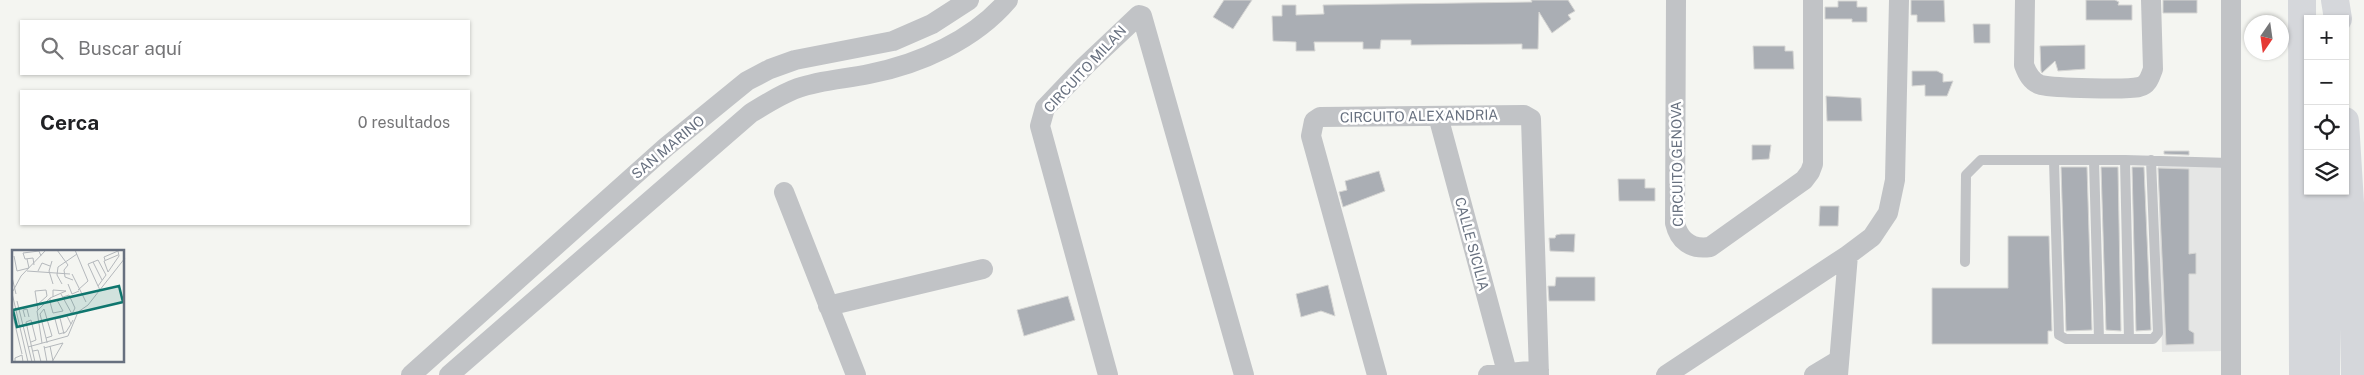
<!DOCTYPE html>
<html lang="es">
<meta charset="utf-8">
<style>
body{margin:0;font-family:"Public Sans",sans-serif;background:#f6f6f6;color:#202124}
.controls{position:absolute;right:15px;top:15px;display:grid;overflow:hidden;border-radius:0px;box-shadow:0 1px 4px #0004}
.controls button{width:45px;height:45px;display:grid;place-items:center;padding:0;border:0;border-bottom:1px solid #e0e0e0;background:#fff;color:#202124;font:25px sans-serif}
.compass{position:absolute;left:2244px;top:15px;width:45px;height:45px;border-radius:50%;background:#fff;box-shadow:0 1px 4px #0004;rotate:193deg}
.list{margin:0;padding:0;list-style:none}
h2{display:flex;justify-content:space-between;align-items:center;height:65px;margin:0;padding:0 20px;font-size:21px}
h2 small{font-size:16px;font-weight:400;color:#757577}
.icon{flex:none;width:28px;height:28px;fill:none;stroke:currentColor;stroke-width:2;stroke-linecap:round;stroke-linejoin:round}
.map{position:relative;flex:none;width:2364px;height:375px;overflow:hidden}
.search{position:absolute;background:#fff;box-shadow:0 1px 4px #0004;left:20px;top:20px;width:450px;height:55px;display:flex;align-items:center;gap:12px;box-sizing:border-box;padding:0 18px;border-radius:0px;color:#757577;font-size:19px}
.panel{position:absolute;background:#fff;box-shadow:0 1px 4px #0004;left:20px;top:90px;width:450px;height:135px;border-radius:0px}
.map>svg:first-child{display:block}
</style>
<div class="map">
<svg width="2364" height="375" viewBox="0 0 2364 375">
<rect width="100%" height="100%" fill="#f4f5f1"/>
<!-- built -->
<path fill="#e5e6e5" d="M 2158,163 L 2226,166 L 2227,351 L 2162,352 Z"/>
<!-- building -->
<path fill="#aaaeb4" stroke="#d6d6d4" d="M 1224,0 L 1252,0 L 1233,29 L 1213,17 Z
M 1531,0 L 1568,0 L 1575,11 L 1568,15 L 1571,19 L 1552,33 L 1539,12 L 1538,49 L 1522,49 L 1522,44 L 1411,45 L 1411,40 L 1381,40 L 1380,49 L 1363,49 L 1363,42 L 1314,42 L 1315,51 L 1296,51 L 1296,42 L 1273,41 L 1272,16 L 1282,16 L 1282,5 L 1296,5 L 1296,15 L 1324,14 L 1323,5 L 1532,2 Z
M 1911,0 L 1944,0 L 1945,22 L 1917,22 L 1917,15 L 1911,15 Z
M 2086,0 L 2115,0 L 2119,2 L 2118,5 L 2132,5 L 2132,20 L 2086,20 Z
M 2163,0 L 2197,0 L 2197,13 L 2163,13 Z
M 1838,1 L 1857,1 L 1857,7 L 1867,7 L 1867,22 L 1852,22 L 1852,19 L 1825,19 L 1825,7 L 1838,7 Z
M 1973,24 L 1990,24 L 1990,43 L 1974,43 Z
M 2085,45 L 2085,69 L 2058,71 L 2055,61 L 2042,73 L 2041,71 L 2040,46 Z
M 1753,46 L 1785,46 L 1785,51 L 1793,51 L 1794,69 L 1754,69 Z
M 1912,71 L 1937,71 L 1943,74 L 1943,82 L 1953,81 L 1947,96 L 1925,96 L 1925,85 L 1912,86 Z
M 1826,96 L 1861,98 L 1862,121 L 1827,121 Z
M 1752,145 L 1771,145 L 1769,159 L 1752,160 Z
M 2164,151 L 2189,151 L 2189,155 L 2164,154 Z
M 2061,167 L 2087,167 L 2092,330 L 2066,331 Z
M 2101,167 L 2118,167 L 2121,331 L 2106,330 Z
M 2132,167 L 2144,167 L 2151,330 L 2136,331 Z
M 2158,168 L 2189,169 L 2189,254 L 2196,253 L 2196,274 L 2189,274 L 2189,330 L 2194,333 L 2194,344 L 2166,345 Z
M 1379,171 L 1385,191 L 1343,207 L 1339,192 L 1347,190 L 1345,181 Z
M 1618,179 L 1645,179 L 1645,188 L 1655,188 L 1655,201 L 1619,201 Z
M 1820,206 L 1839,206 L 1838,226 L 1819,226 Z
M 1561,234 L 1575,234 L 1574,252 L 1550,251 L 1549,238 L 1555,238 L 1556,235 Z
M 2008,236 L 2049,236 L 2052,331 L 2048,331 L 2048,344 L 1932,344 L 1932,288 L 2008,288 Z
M 1556,277 L 1595,277 L 1595,301 L 1549,301 L 1548,286 L 1555,286 Z
M 1328,285 L 1335,316 L 1321,311 L 1301,317 L 1296,294 Z
M 1068,296 L 1075,320 L 1024,336 L 1017,310 Z"/>
<g fill="none" stroke-linecap="round" stroke-linejoin="round">
<!-- lane -->
<path stroke="#c1c3c6" stroke-width="10" d="M 2054,160 L 2059,335 L 2066,339 L 2153,339 L 2158,333 L 2151,160
M 2094,160 L 2099,339
M 2125,160 L 2129,339
M 1965,262 L 1966,175 L 1981,160 L 2125,160 L 2230,163"/>
<!-- street -->
<path stroke="#c1c3c6" stroke-width="20" d="M 1676,0 L 1675,223 C 1679,241 1691,250 1710,247 L 1804,180 L 1810,172 L 1813,164 L 1813,0
M 2025,0 L 2024,65 C 2027,73 2031,82 2041,85 C 2054,88 2127,90 2139,87 C 2148,85 2150,77 2153,69 L 2151,0
M 2231,0 L 2231,375
M 1438,116 L 1507,372
M 784,192 L 856,375
M 828,306 L 983,269
M 411,375 L 666,147 L 747,81 L 770,69 L 795,60 L 893,41 L 932,24 L 969,0
M 449,375 L 751,113 C 766,104 781,94 798,88 C 821,80 845,79 869,74 C 920,64 974,40 1008,0
M 1108,375 L 1040,126 L 1045,108 L 1085,66 L 1139,15 L 1142,16 L 1244,375
M 1377,375 L 1311,136 L 1314,121 L 1320,117 L 1524,115 L 1531,119 L 1539,375
M 1488,375 L 1539,370
M 1666,375 L 1848,255 L 1872,237 L 1888,213 L 1895,180 L 1899,0
M 1814,375 L 1839,360
M 1838,375 L 1848,255"/>
<!-- highway -->
<path stroke="#d5d7db" stroke-width="28" d="M 2302,0 L 2303,375
M 2335,0 L 2338,19
M 2345,121 L 2352,236 L 2355,375
M 2326,191 L 2326,375"/>
</g>
<g text-anchor="middle" stroke-width="5" stroke-linejoin="round" paint-order="stroke">
<!-- street labels -->
<g font-size="14" fill="#67707f" stroke="#fff">
<text transform="translate(1085 69) rotate(-47)" y="5">CIRCUITO MILAN</text>
<text transform="translate(1419 116) rotate(-1)" y="5">CIRCUITO ALEXANDRIA</text>
<text transform="translate(668 147) rotate(-40)" y="5">SAN MARINO</text>
<text transform="translate(1677 164) rotate(-91)" y="5">CIRCUITO GENOVA</text>
<text transform="translate(1472 244) rotate(75)" y="5">CALLE SICILIA</text>
</g>
</g>
<!-- overview -->
<g transform="translate(12 250)">
<rect width="112" height="112" fill="#f4f5f1"/>
<path fill="none" stroke="#b4b8bc" stroke-width="1" d="M 45,0 L 56,15 L 52,20 L 53,27 L 61,30M 63,0 L 76,31 L 66,40M 2,6 L 5,21 L 17,18 L 15,9M 93,10 L 92,7 L 106,1 L 107,6 L 96,22M 40,11 L 37,21 L 41,34M 81,12 L 90,30M 22,15 L 21,8 L 13,9 L 11,3 L 27,1 L 29,6M 15,21 L 58,24M 26,21 L 30,13 L 38,16M 96,22 L 92,11 L 106,5M 60,24 L 74,52M 0,27 L 4,44M 50,34 L 45,25 L 46,17 L 65,4M 56,34 L 60,44 L 67,41M 86,36 L 94,25 L 86,10 L 76,14 L 86,36 L 88,40M 1,41 L 9,26 L 34,0M 0,43 L 16,112M 49,44 L 60,64 L 63,58 L 57,45 L 51,47M 38,48 L 38,52 L 41,63 L 51,61 L 45,50 L 38,52M 5,51 L 20,112M 25,55 L 35,46 L 34,40 L 23,41 L 26,60M 0,62 L 10,104M 13,67 L 11,60 L 15,59 L 17,67M 48,68 L 52,84M 59,74 L 55,66 L 43,69 L 47,84 L 54,82 L 59,74 L 61,70M 34,88 L 40,86 L 32,59 L 28,64 L 35,92 L 35,93M 19,92 L 24,90 L 19,70 L 14,72 L 23,112M 30,93 L 25,61 L 38,48 L 54,41 L 41,40 L 41,47M 32,96 L 35,112M 38,96 L 41,111M 16,97 L 56,86 L 66,62 L 76,55 L 113,8M 32,98 L 51,93 L 40,112M 21,101 L 26,100 L 29,112M 3,112 L 3,108 L 10,105 L 11,112"/>
<path fill="#0f766e" fill-opacity="0.15" stroke="#0f766e" stroke-width="2.5" d="M 107,36 L 111,52 L 5,77 L 1,60 Z"/>
<rect width="112" height="112" fill="none" stroke="#67707f" stroke-width="2.5"/>
</g>
</svg>
<div class="controls">
<button>+</button>
<button>−</button>
<button><svg class="icon" aria-label="locate" viewBox="0 0 24 24"><circle cx="12" cy="12" r="6"/><path d="M12 2v4M12 18v4M2 12h4M18 12h4"/></svg></button>
<button><svg class="icon" aria-label="layers" viewBox="0 0 24 24"><path d="M12 4l9 5-9 5-9-5zM3 14l9 5 9-5"/></svg></button>
</div>
<svg class="compass" viewBox="-18 -18 36 36"><path d="M0-13l5 13h-10z" fill="#e53935"/><path d="M0 13l5-13h-10z" fill="#757577"/></svg>
<div class="search"><svg class="icon" aria-label="search" viewBox="0 0 24 24"><circle cx="10" cy="10" r="6"/><path d="M15 15l6 6"/></svg>Buscar aquí</div>
<section class="panel">
<h2>Cerca<small>0 resultados</small></h2>
<ul class="list">
</ul>
</section>
</div>
